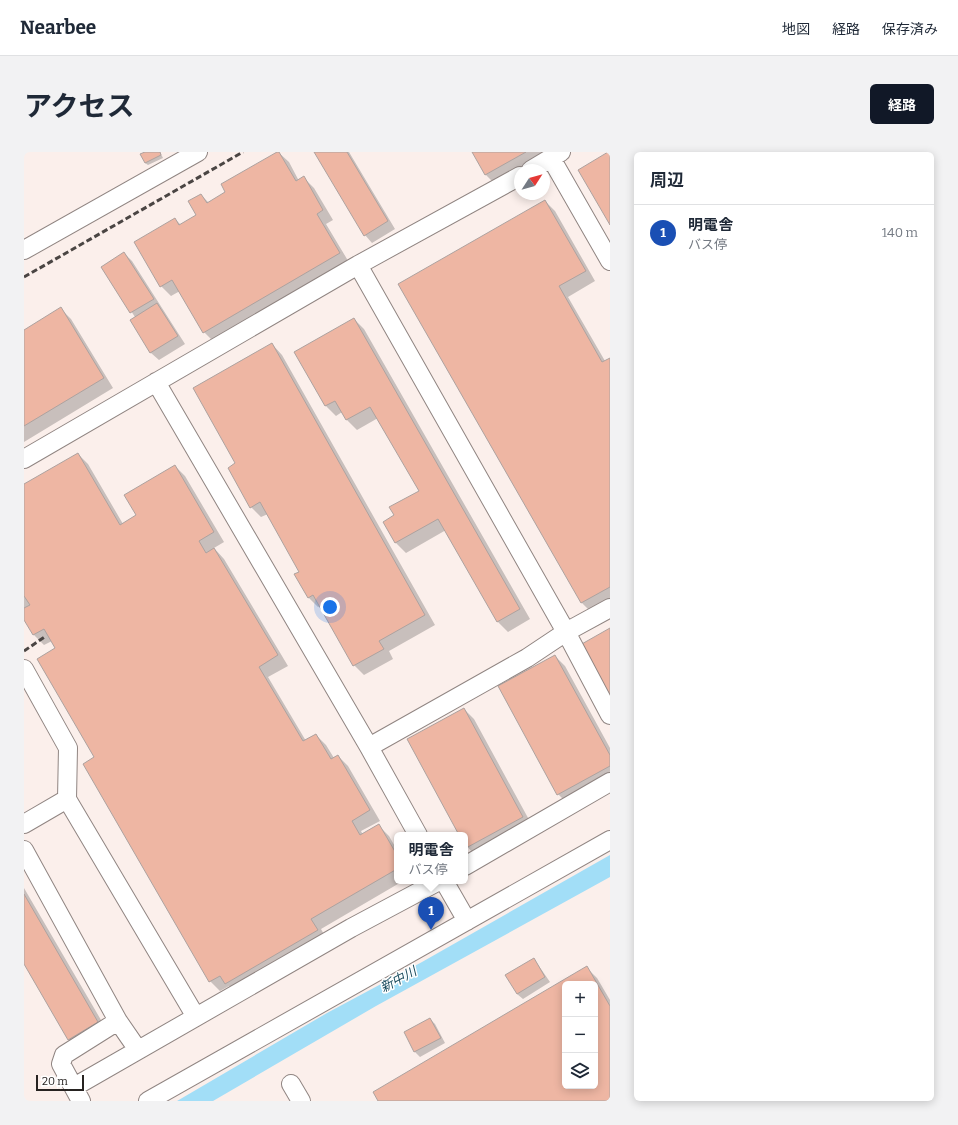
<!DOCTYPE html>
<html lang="ja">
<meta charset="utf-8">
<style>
body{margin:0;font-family:Bitter,"Noto Sans JP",serif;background:#f2f2f3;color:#1f2937}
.controls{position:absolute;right:12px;bottom:12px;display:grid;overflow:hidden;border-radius:6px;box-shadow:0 2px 10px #0003}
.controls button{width:36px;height:36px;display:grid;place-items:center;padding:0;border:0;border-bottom:1px solid #e0e1e3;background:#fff;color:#1f2937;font:20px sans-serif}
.compass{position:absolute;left:490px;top:12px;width:36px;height:36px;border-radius:50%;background:#fff;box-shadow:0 2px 10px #0003;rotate:54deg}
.scale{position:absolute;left:12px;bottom:10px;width:48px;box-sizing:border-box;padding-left:4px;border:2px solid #272321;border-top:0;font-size:11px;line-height:14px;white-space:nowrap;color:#272321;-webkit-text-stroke:3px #fff;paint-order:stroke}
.you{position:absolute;left:306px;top:455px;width:14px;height:14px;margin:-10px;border:3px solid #fff;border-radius:50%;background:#1a73e8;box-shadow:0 0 0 6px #1a73e833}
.badge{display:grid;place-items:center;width:26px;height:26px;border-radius:50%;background:#111827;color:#fff;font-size:13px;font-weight:700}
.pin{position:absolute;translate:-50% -33px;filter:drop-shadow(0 1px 2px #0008)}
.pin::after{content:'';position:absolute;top:21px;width:14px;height:12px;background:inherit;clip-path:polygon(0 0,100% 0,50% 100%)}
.popup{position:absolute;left:370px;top:680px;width:74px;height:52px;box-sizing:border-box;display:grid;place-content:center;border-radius:6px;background:#fff;filter:drop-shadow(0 1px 3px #0005);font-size:13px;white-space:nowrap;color:#747a83}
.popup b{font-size:15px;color:#1f2937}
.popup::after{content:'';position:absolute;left:50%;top:100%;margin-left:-8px;border:8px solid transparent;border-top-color:#fff}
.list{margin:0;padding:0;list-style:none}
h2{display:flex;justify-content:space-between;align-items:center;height:52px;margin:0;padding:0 16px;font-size:17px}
h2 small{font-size:13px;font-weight:400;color:#747a83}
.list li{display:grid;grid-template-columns:26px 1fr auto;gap:12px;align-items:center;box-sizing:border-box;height:56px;padding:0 16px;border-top:1px solid #e0e1e3}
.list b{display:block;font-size:15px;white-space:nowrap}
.list p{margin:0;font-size:13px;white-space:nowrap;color:#747a83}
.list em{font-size:13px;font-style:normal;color:#747a83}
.icon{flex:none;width:22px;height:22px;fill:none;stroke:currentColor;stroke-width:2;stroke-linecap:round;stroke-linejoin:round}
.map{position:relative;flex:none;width:586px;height:949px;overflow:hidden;border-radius:6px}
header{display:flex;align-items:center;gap:24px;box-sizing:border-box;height:56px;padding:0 20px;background:#fff;border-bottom:1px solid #e0e1e3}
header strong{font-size:19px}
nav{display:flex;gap:22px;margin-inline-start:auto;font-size:14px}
.intro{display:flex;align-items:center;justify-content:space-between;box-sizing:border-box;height:96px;padding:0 24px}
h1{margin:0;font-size:28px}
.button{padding:10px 18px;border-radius:6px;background:#111827;color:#fff;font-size:14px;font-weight:700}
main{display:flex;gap:24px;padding:0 24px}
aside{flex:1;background:#fff;border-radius:6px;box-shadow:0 2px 10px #0003}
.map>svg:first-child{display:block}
</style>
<header>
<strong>Nearbee</strong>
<nav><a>地図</a><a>経路</a><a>保存済み</a></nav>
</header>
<div class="intro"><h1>アクセス</h1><a class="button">経路</a></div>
<main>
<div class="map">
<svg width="586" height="949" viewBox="0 0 586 949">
<rect width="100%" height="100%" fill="#fbefeb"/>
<!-- water -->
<path fill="#a2def7" d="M 586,703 L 586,725 L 352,854 L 189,949 L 153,949 L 303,861 L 398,810 Z"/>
<!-- shadow -->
<path fill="#0003" fill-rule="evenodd" d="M 123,0 L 136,0 L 139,6 L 124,13 L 121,11 Z
M 254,0 L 265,10 L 275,29 L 280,26 L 290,36 L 309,68 L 302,72 L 326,112 L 190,190 L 180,180 L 156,139 L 147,144 L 137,134 L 151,67 L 157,73 L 173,63 L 177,43 L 185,51 L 203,41 Z
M 291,0 L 325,0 L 371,77 L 348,91 L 341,83 Z
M 449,0 L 530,0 L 472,33 L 462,23 Z
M 521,49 L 531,59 L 571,129 L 544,145 L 581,209 L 586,207 L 586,451 L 568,461 L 558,451 L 375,133 Z
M 100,101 L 108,109 L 161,192 L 135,208 L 127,201 L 107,168 L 111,165 L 78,115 Z
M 37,157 L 47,167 L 89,236 L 0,290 L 0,179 Z
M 330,167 L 340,177 L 506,467 L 484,480 L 474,470 L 422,378 L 382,401 L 372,391 L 360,370 L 371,364 L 396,339 L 354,266 L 333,278 L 323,268 L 318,260 L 312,264 L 302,254 L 271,200 Z
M 248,192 L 258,203 L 411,473 L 365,499 L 369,507 L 340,523 L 330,513 L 297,454 L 294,455 L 284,445 L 277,420 L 244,362 L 237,365 L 227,355 L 213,312 Z
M 54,302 L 64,312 L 99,372 L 114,363 L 151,314 L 161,324 L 200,390 L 190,396 L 200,407 L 264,514 L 244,525 L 282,589 L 292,583 L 302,593 L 310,606 L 314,604 L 324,614 L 356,669 L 337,679 L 339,683 L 355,674 L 365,684 L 373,698 L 373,729 L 379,729 L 297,777 L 303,788 L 212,842 L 205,834 L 196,839 L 186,829 L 72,605 L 32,497 L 28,489 L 20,493 L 10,483 L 0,466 L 0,334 Z
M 531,504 L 541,514 L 586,596 L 586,630 L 544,652 L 534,642 Z
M 440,557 L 450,567 L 509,675 L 453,706 L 441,692 L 441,683 L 436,683 Z
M 0,736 L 84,880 L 55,897 L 44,887 L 0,810 Z
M 510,807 L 526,830 L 499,847 L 493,842 Z
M 563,816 L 573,826 L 586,848 L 586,949 L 355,949 ZM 541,832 L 571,832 L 571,934 L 541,934 Z
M 406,867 L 411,872 L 421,891 L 396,905 L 391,900 L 381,880 Z"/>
<!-- building -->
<path fill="#eeb6a3" stroke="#ada29f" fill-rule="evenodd" d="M 121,0 L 136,0 L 137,3 L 121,11 L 116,2 Z
M 253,0 L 255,0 L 272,29 L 280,24 L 299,58 L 293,62 L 316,101 L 179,181 L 148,128 L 136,135 L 110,90 L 151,66 L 155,73 L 172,63 L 164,49 L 177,42 L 183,51 L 201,40 L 197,32 Z
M 290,0 L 323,0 L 364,69 L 340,84 Z
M 448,0 L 502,0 L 461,23 Z
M 584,0 L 586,0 L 586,73 L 554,18 Z
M 521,48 L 562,119 L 535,134 L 578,210 L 586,206 L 586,435 L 557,451 L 374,132 Z
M 100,100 L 130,147 L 106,161 L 77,115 Z
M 133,151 L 154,184 L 126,201 L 106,168 Z
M 37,155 L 80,226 L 0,274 L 0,178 Z
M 330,166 L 496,457 L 473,470 L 414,367 L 371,391 L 359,370 L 370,363 L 365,355 L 395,339 L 346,255 L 322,268 L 311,249 L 301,254 L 270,200 Z
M 248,191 L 401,463 L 355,489 L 360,497 L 329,514 L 289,443 L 284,446 L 270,422 L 275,420 L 236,350 L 226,356 L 204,316 L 211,311 L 169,236 Z
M 54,301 L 96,373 L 112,363 L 100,343 L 151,313 L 190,380 L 175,389 L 182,401 L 190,396 L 254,503 L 235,515 L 279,589 L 292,582 L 307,607 L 314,603 L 346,658 L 328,669 L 336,683 L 355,672 L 373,703 L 373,717 L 287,767 L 294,778 L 201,832 L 196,824 L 185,830 L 59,612 L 70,605 L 13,507 L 31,496 L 20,477 L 9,483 L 0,468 L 0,456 L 6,453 L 0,444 L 0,332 Z
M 586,476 L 586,545 L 556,493 Z
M 531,503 L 586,603 L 586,614 L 533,643 L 474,534 Z
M 440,556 L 499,665 L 442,696 L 441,683 L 435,683 L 383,587 Z
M 0,742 L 74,870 L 44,888 L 0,812 Z
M 510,806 L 521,825 L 493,842 L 481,823 Z
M 563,814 L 586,854 L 586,949 L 354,949 L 349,940 ZM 541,832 L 571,832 L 571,934 L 541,934 Z
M 406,866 L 417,886 L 390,900 L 380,880 Z"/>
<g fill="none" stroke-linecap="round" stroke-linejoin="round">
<defs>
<path id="minor" d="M 527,6 L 586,109
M 507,18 L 537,0
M 0,98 L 174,0
M 334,113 L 542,480 L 586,563
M 132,230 L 345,595 L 394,683
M 0,307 L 334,113 L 496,24
M 0,517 L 44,596 L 43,647 L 0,672
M 345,595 L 503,506 L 542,480 L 586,456
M 43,647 L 172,865
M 0,698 L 94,869 L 40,903 L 37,912 L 57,949
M 441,714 L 586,630
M 420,729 L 443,769
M 94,869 L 114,898
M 267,932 L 277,949
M 50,935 L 327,776 L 415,729
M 124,949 L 586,688"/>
</defs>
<!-- minor casing -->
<use href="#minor" stroke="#908582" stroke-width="20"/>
<!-- minor -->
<use href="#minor" stroke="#fff" stroke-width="18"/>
<!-- rail -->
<path stroke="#4a4543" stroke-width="3" stroke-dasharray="6 3" stroke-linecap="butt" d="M 0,125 L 219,0
M 0,499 L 22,484"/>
</g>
<g text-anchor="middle" stroke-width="3" stroke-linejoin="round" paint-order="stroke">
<!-- water labels -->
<g font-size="13" font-style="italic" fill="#194b5d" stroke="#fff">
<text transform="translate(374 827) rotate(-28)" y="5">新中川</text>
</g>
</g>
</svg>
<div class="controls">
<button>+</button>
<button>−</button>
<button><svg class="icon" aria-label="layers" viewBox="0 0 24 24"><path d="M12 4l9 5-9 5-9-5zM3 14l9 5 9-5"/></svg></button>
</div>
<svg class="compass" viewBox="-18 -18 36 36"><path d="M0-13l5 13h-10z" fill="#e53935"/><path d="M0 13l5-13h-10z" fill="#747a83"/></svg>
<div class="scale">20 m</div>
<div class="you"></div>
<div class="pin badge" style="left:407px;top:778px;background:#1a4fb4">1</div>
<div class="popup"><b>明電舎</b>バス停</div>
</div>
<aside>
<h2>周辺<small></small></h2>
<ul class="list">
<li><span class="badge" style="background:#1a4fb4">1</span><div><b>明電舎</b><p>バス停</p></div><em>140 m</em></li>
</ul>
</aside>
</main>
